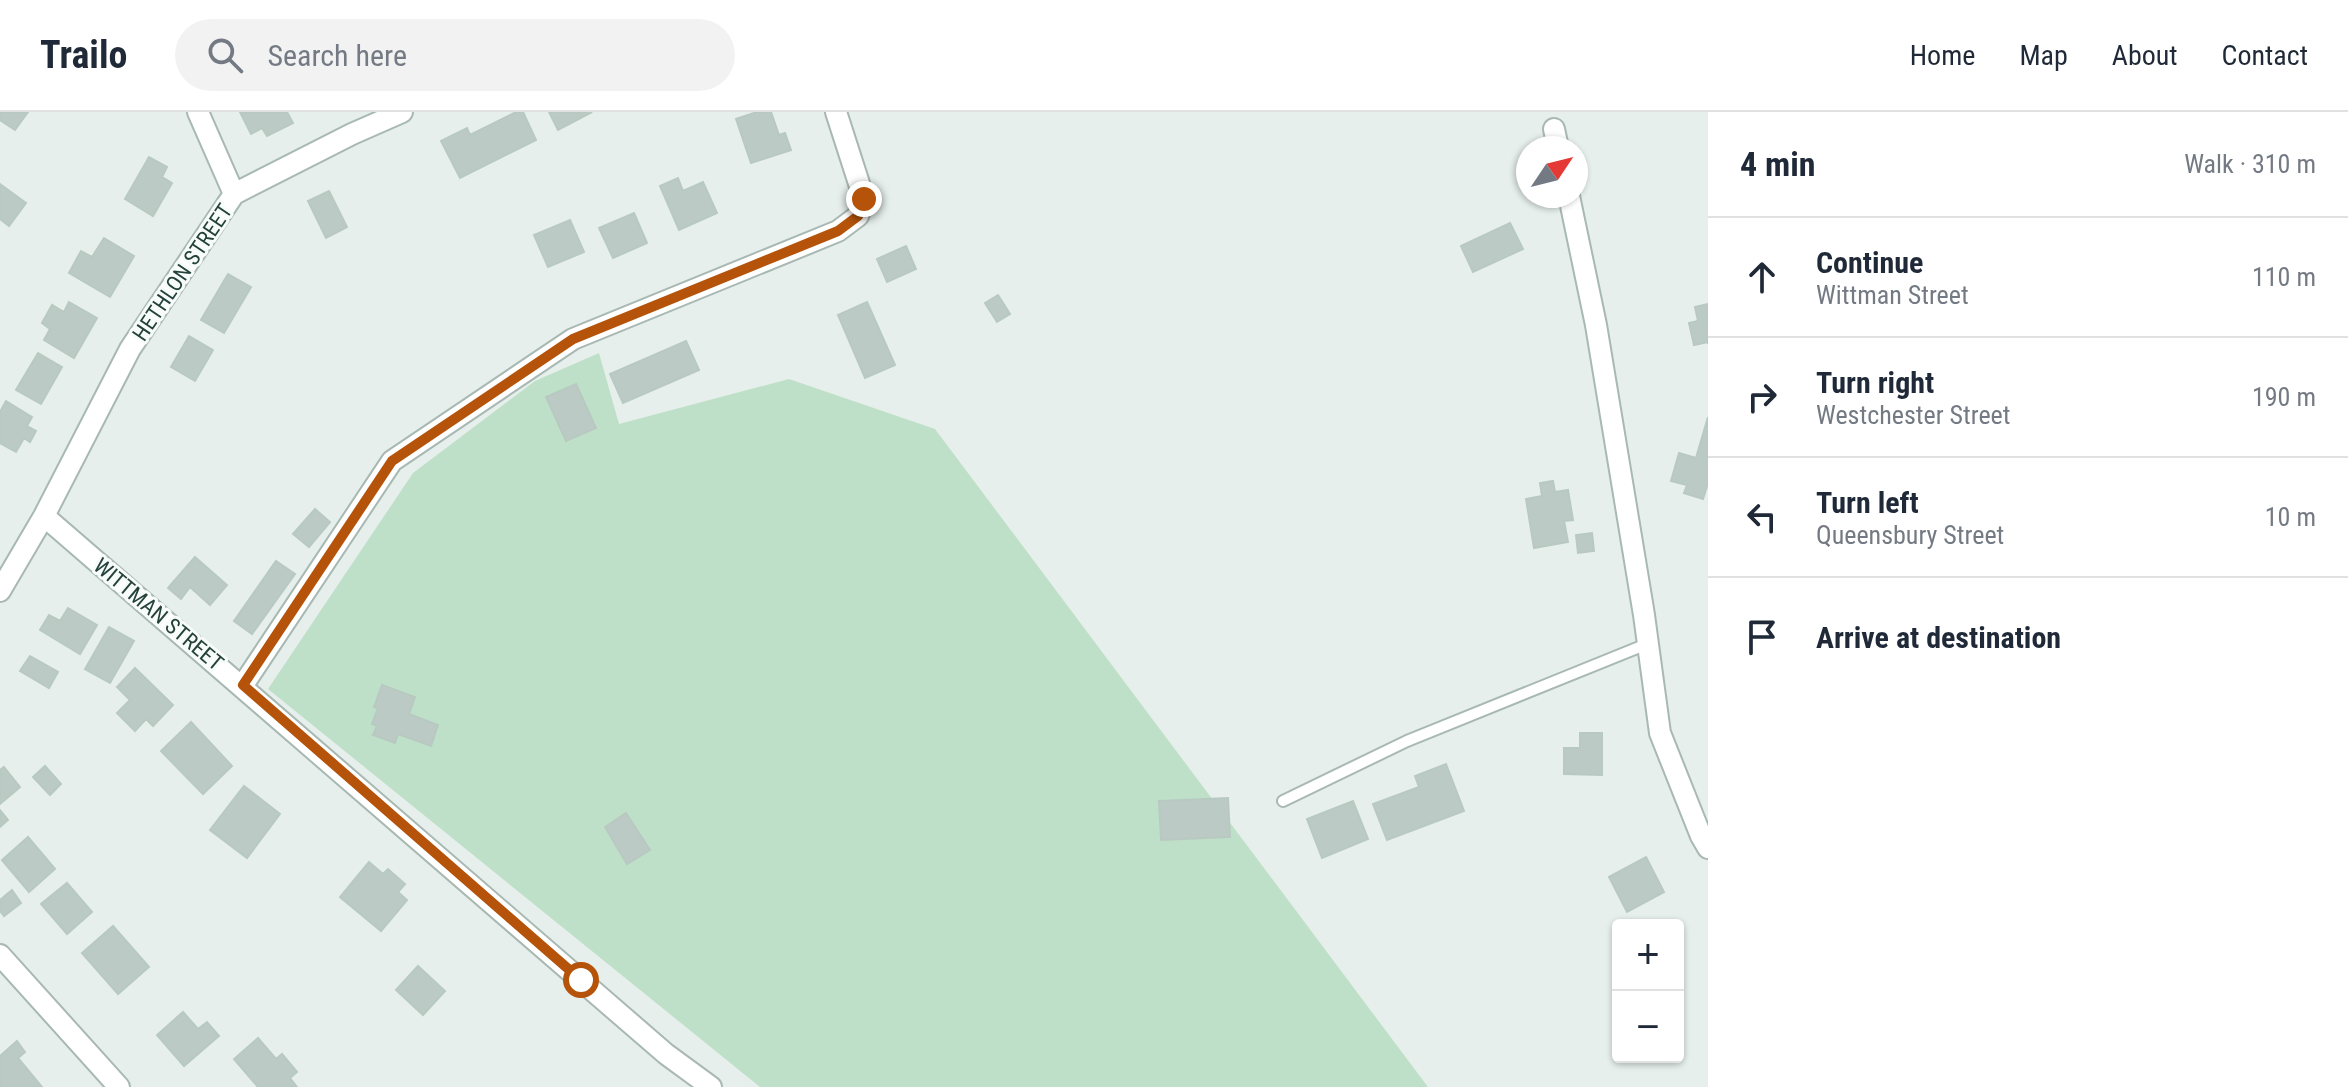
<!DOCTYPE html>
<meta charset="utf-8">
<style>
body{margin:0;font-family:"Roboto Condensed",sans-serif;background:#f2f2f3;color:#1f2937}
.controls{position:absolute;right:24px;bottom:24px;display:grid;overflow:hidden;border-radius:8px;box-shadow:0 2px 6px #0004}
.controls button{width:72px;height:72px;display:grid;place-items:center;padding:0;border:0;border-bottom:2px solid #e0e1e3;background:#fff;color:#1f2937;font:40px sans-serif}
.compass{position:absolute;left:1516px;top:24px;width:72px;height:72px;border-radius:50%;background:#fff;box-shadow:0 2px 6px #0004;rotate:55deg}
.stop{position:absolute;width:24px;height:24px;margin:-18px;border:6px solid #b45309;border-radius:50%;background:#fff}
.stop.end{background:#b45309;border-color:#fff;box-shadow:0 2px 8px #0008}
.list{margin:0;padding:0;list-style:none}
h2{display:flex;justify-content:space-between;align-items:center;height:104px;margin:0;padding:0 32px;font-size:34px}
h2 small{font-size:26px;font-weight:400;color:#747a83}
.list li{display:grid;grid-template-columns:52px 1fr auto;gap:24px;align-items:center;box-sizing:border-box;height:120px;padding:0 32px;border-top:2px solid #e0e1e3}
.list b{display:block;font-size:30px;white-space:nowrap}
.list p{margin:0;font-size:26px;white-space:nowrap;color:#747a83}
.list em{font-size:26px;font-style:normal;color:#747a83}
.icon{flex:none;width:44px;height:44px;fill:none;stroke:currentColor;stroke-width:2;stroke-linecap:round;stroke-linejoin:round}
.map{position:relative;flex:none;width:1708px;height:975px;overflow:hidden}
header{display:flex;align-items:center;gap:48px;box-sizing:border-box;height:112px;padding:0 40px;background:#fff;border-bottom:2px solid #e0e1e3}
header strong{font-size:38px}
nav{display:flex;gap:44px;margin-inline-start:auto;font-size:28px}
.search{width:560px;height:72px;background:#f2f2f3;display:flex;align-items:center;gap:20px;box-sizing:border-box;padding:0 28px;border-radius:44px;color:#747a83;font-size:30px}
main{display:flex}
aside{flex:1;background:#fff}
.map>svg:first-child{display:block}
</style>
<header>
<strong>Trailo</strong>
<div class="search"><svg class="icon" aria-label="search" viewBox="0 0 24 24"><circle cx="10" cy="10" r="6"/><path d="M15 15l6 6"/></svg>Search here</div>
<nav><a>Home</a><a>Map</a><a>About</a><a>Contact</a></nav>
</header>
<main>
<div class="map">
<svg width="1708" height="975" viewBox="0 0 1708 975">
<rect width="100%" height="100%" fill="#e6efeb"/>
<!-- green -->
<path fill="#bfe0c8" d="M 599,241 L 619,312 L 789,267 L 935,317 L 1428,975 L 760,975 L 268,577 L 413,361 L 535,269 Z"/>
<!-- building -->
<path fill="#bbcac4" stroke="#b8c9c2" stroke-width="2" d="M 0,0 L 28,0 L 15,18 L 0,8 Z
M 240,0 L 287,0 L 293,11 L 267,24 L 262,16 L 251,22 Z
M 516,0 L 523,0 L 536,28 L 460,66 L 441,29 L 467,16 L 470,23 Z
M 549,0 L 592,0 L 558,18 Z
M 757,0 L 771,0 L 779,23 L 785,21 L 791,38 L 751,51 L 736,7 Z
M 149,45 L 167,55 L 162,65 L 172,71 L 153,104 L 125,87 Z
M 678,66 L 683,79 L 703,70 L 717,101 L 679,118 L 660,74 Z
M 0,72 L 26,91 L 9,114 L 0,107 Z
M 329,79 L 347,115 L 326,126 L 308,89 Z
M 634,101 L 647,131 L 613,146 L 599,116 Z
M 570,108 L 584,140 L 548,155 L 534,123 Z
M 1510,111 L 1523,137 L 1473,160 L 1461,134 Z
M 104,126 L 134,144 L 110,185 L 69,161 L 81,139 L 92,145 Z
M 906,134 L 916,157 L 887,170 L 877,147 Z
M 228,162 L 251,175 L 224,221 L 201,208 Z
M 998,183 L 1010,202 L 997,210 L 985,191 Z
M 69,190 L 97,206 L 74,246 L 44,228 L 50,217 L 42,211 L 52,193 L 64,200 Z
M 867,190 L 895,253 L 865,266 L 838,203 Z
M 1708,192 L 1708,232 L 1708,230 L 1694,233 L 1689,211 L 1698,209 L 1695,195 Z
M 189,224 L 213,238 L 195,269 L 171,255 Z
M 686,229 L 699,258 L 623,291 L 610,262 Z
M 38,241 L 62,255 L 41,292 L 16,278 Z
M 576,272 L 596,316 L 566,329 L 546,285 Z
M 6,289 L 32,305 L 27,314 L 36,319 L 30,330 L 24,326 L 16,340 L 0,331 L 0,300 Z
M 1708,305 L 1708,371 L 1703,387 L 1684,381 L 1687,373 L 1671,369 L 1679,341 L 1696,346 Z
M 1553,369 L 1555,380 L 1568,378 L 1573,408 L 1564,409 L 1568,430 L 1534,436 L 1526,387 L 1542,384 L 1540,371 Z
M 315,397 L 330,410 L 309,435 L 293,422 Z
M 1592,421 L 1594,439 L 1578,441 L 1576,423 Z
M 195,445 L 227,473 L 210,493 L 190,475 L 181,487 L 168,476 Z
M 276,449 L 295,462 L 252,522 L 234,509 Z
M 68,496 L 97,513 L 80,542 L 40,518 L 49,503 L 60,509 Z
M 109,515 L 134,529 L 110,571 L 85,557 Z
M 30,544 L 58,560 L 49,576 L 20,559 Z
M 135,556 L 173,593 L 153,614 L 146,607 L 135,619 L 117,601 L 130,588 L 117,575 Z
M 382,573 L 415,585 L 409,602 L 438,613 L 431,634 L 398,622 L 395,631 L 373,623 L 377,614 L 372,612 L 378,596 L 374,595 Z
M 191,610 L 232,654 L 203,682 L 161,639 Z
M 1580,621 L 1602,621 L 1602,663 L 1564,662 L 1564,636 L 1580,636 Z
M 1446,652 L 1464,699 L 1387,728 L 1373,692 L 1419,675 L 1415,664 Z
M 45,654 L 61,672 L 50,683 L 33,665 Z
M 4,655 L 20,675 L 0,692 L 0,658 Z
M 244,674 L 280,702 L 247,746 L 210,718 Z
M 1228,686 L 1230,725 L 1161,728 L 1159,689 Z
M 1353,689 L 1368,727 L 1322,746 L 1307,707 Z
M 0,698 L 8,708 L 0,715 Z
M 626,701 L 650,738 L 627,752 L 605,715 Z
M 28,725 L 55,757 L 29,780 L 2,748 Z
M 1646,745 L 1664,780 L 1627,800 L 1609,765 Z
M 369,750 L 383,762 L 388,757 L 405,772 L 398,780 L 407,788 L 381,819 L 340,785 Z
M 67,771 L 92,800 L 67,822 L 41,792 Z
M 12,778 L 21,791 L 4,804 L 0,799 L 0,788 Z
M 113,814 L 149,855 L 118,882 L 82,841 Z
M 418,854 L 445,879 L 423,903 L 396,878 Z
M 183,900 L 198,917 L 207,910 L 219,924 L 184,954 L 157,923 Z
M 258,926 L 276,947 L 282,942 L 297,960 L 290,966 L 297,975 L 258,975 L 234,947 Z
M 17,929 L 25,940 L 18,946 L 42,975 L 0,975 L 0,944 Z"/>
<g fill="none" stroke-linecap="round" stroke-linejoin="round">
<defs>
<path id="lane" d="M 1283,689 L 1407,629 L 1647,532"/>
<path id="street" d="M 198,0 L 234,82
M 1554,17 L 1558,36
M 1569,84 L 1596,213 L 1644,503 L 1660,621 L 1701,724 L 1708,736
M 44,404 L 666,942 L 711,975
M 0,479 L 44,404 L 130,237 L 234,82 L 352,22 L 402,0
M 243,573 L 392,349 L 573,227 L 838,119 L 858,104 L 864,87 L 836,0
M 0,843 L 119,975"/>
</defs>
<!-- lane casing -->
<use href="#lane" stroke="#a8b8b2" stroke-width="14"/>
<!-- street casing -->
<use href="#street" stroke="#a8b8b2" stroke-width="24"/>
<!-- lane -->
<use href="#lane" stroke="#fff" stroke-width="10"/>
<!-- street -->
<use href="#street" stroke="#fff" stroke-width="20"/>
</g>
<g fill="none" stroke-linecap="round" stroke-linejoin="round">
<!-- route -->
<path stroke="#b45309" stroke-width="10" d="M 581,868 L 243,573 L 392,349 L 573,227 L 838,119 L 858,104 L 864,87"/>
</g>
<g text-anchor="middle" stroke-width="6" stroke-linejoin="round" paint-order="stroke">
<!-- street labels -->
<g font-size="22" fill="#24423a" stroke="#f7fbf9">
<text transform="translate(182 160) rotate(-56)" y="8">HETHLON STREET</text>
<text transform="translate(159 502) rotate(40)" y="8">WITTMAN STREET</text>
</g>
</g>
</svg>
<div class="controls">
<button>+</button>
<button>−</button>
</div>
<svg class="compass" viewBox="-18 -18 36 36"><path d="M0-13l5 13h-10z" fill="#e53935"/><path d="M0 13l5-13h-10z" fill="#747a83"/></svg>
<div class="stop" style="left:581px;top:868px"></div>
<div class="stop end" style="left:864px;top:87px"></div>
</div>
<aside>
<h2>4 min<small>Walk · 310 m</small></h2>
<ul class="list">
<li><svg class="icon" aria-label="ahead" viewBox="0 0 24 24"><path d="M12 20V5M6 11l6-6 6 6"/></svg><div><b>Continue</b><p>Wittman Street</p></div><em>110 m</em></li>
<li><svg class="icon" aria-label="right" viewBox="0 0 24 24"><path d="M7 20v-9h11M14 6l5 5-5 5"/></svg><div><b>Turn right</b><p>Westchester Street</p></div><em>190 m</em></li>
<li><svg class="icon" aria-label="left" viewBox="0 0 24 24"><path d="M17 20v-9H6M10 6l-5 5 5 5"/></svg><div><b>Turn left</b><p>Queensbury Street</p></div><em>10 m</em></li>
<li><svg class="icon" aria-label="arrive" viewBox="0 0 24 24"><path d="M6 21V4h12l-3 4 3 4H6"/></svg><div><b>Arrive at destination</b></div></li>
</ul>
</aside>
</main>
